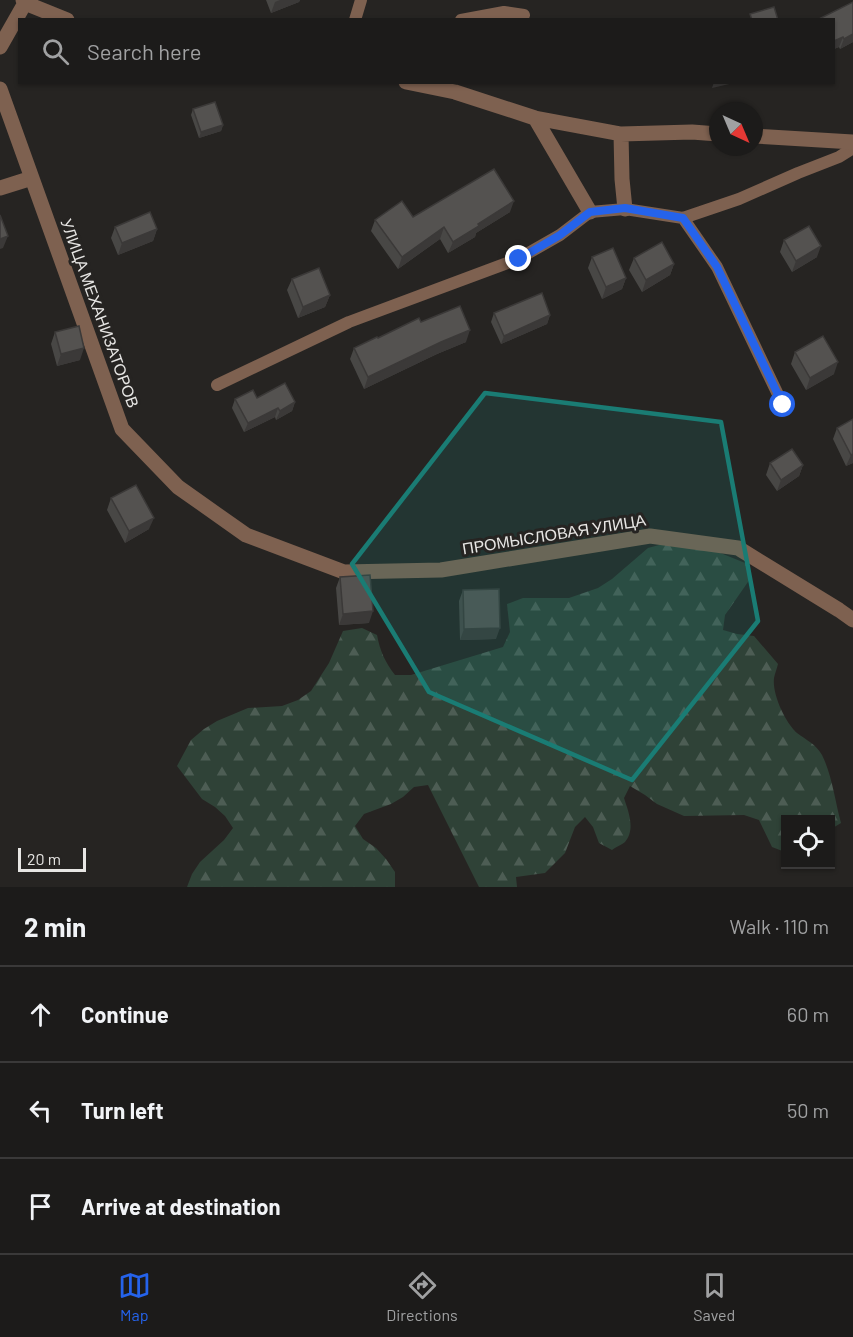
<!DOCTYPE html>
<meta charset="utf-8">
<style>
body{margin:0;font-family:Barlow,sans-serif;background:#252423;color:#f1f3f6}
.controls{position:absolute;right:18px;bottom:18px;display:grid;overflow:hidden;border-radius:0px;box-shadow:0 2px 4px #0004}
.controls button{width:54px;height:54px;display:grid;place-items:center;padding:0;border:0;border-bottom:2px solid #3a3939;background:#1c1b1a;color:#f1f3f6;font:30px sans-serif}
.compass{position:absolute;left:709px;top:102px;width:54px;height:54px;border-radius:50%;background:#1c1b1a;box-shadow:0 2px 4px #0004;rotate:136deg}
.scale{position:absolute;left:18px;bottom:15px;width:68px;box-sizing:border-box;padding-left:6px;border:3px solid #e7e6e4;border-top:0;font-size:16px;line-height:21px;white-space:nowrap;color:#e7e6e4;-webkit-text-stroke:4px #262422;paint-order:stroke}
.stop{position:absolute;width:18px;height:18px;margin:-14px;border:4px solid #2563eb;border-radius:50%;background:#fff}
.stop.end{background:#2563eb;border-color:#fff;box-shadow:0 2px 6px #0008}
.list{margin:0;padding:0;list-style:none}
h2{display:flex;justify-content:space-between;align-items:center;height:78px;margin:0;padding:0 24px;font-size:26px}
h2 small{font-size:20px;font-weight:400;color:#a0a1a2}
.list li{display:grid;grid-template-columns:39px 1fr auto;gap:18px;align-items:center;box-sizing:border-box;height:96px;padding:0 24px;border-top:2px solid #3a3939}
.list b{display:block;font-size:22px;white-space:nowrap}
.list em{font-size:20px;font-style:normal;color:#a0a1a2}
.icon{flex:none;width:33px;height:33px;fill:none;stroke:currentColor;stroke-width:2;stroke-linecap:round;stroke-linejoin:round}
.map{position:relative;flex:none;width:853px;height:887px;overflow:hidden}
.search{position:absolute;background:#1c1b1a;box-shadow:0 2px 4px #0004;left:18px;right:18px;top:18px;height:66px;display:flex;align-items:center;gap:15px;box-sizing:border-box;padding:0 21px;border-radius:0px;color:#a0a1a2;font-size:22px}
.sheet{height:366px;background:#1c1b1a}
nav{display:flex;justify-content:space-around;align-items:center;box-sizing:border-box;height:84px;border-top:2px solid #3a3939;background:#1c1b1a;font-size:16px;color:#a0a1a2}
nav a{display:grid;justify-items:center;gap:3px}
nav .on{color:#2563eb}
.map>svg:first-child{display:block}
</style>
<div class="map">
<svg width="853" height="887" viewBox="0 0 853 887">
<defs>
<pattern id="forest-firs" width="22" height="20" patternUnits="userSpaceOnUse" patternTransform="scale(1.5)"><rect width="22" height="20" fill="#2f4237"/><path d="M5 1l3.5 6h-7zM16 11l3.5 6h-7z" fill="#4d5d54"/></pattern>
</defs>
<rect width="100%" height="100%" fill="#262422"/>
<!-- forest -->
<path fill="url(#forest-firs)" d="M 663,544 L 713,550 L 750,565 L 750,579 L 725,615 L 723,630 L 737,634 L 754,636 L 778,664 C 777,668 775,673 774,678 C 772,694 785,722 797,733 C 806,740 816,744 822,755 C 832,775 835,801 841,823 L 831,829 L 830,820 L 786,820 L 785,852 L 772,847 L 759,820 L 744,815 L 684,816 L 657,804 L 645,795 L 630,786 L 624,798 C 628,811 636,829 625,842 C 622,845 615,847 612,850 L 599,843 L 593,827 L 585,817 L 575,827 L 565,853 L 545,873 L 516,877 L 517,887 L 479,887 L 428,785 L 414,787 L 403,797 L 391,804 L 364,814 L 355,826 L 363,839 L 376,848 L 386,859 L 395,872 L 395,887 L 187,887 L 192,874 L 200,862 L 224,840 L 233,828 L 225,816 L 215,807 L 202,799 L 177,766 L 191,740 L 204,729 L 217,721 L 248,708 L 282,706 L 298,700 L 311,691 L 329,663 L 343,631 L 362,628 L 377,635 C 380,651 385,662 395,675 L 411,675 L 503,647 L 510,632 L 507,604 L 523,598 L 569,598 L 598,588 L 612,579 L 648,548 Z"/>
<g fill="none" stroke-linecap="round" stroke-linejoin="round">
<!-- service -->
<path stroke="#7e6150" stroke-width="12" d="M 355,20 L 361,0
M 461,20 L 504,12 L 524,15
M 683,218 L 717,267 L 783,405
M 217,385 L 349,322 L 518,259 L 560,235 L 590,212 L 625,209 L 683,218 L 739,199 L 798,173 L 839,157 L 853,148"/>
<!-- minor -->
<path stroke="#7e6150" stroke-width="15" d="M 23,0 L 25,3 L 67,20
M 0,47 L 25,3
M 406,82 L 455,92 L 535,118 L 621,134 L 692,132 L 718,134
M 0,89 L 122,429 L 178,487 L 246,535 L 344,572 L 441,570 L 650,536 L 738,548 L 839,610 L 853,620
M 535,118 L 590,212
M 621,134 L 622,179 L 625,209
M 754,136 L 853,142
M 0,188 L 32,178"/>
</g>
<!-- wall -->
<path fill="#484745" d="M 266,0 L 300,0 L 299,2 L 271,13 Z
M 853,2 L 853,42 L 840,49 L 839,47 L 834,49 L 834,20 Z
M 193,109 L 223,125 L 221,131 L 199,138 L 191,115 Z
M 510,212 L 476,233 L 475,237 L 448,253 L 440,239 L 398,269 L 371,231 L 375,220 Z
M 115,227 L 157,229 L 153,241 L 118,255 L 111,238 Z
M 784,240 L 817,257 L 792,272 L 780,252 Z
M 592,257 L 626,278 L 622,289 L 602,299 L 588,268 Z
M 634,258 L 674,264 L 670,275 L 642,292 L 629,270 Z
M 292,279 L 330,295 L 325,307 L 298,318 L 287,290 Z
M 494,313 L 550,315 L 547,324 L 501,344 L 491,322 Z
M 421,322 L 466,342 L 437,354 L 364,389 L 350,359 L 354,348 Z
M 55,332 L 80,360 L 57,366 L 51,344 Z
M 795,352 L 834,374 L 806,390 L 791,364 Z
M 257,398 L 295,402 L 292,411 L 276,420 L 275,417 L 244,432 L 232,408 L 235,399 Z
M 853,419 L 853,463 L 846,466 L 833,439 L 837,428 Z
M 770,463 L 803,465 L 799,476 L 777,491 L 766,475 Z
M 111,498 L 149,529 L 125,543 L 107,510 Z
M 340,577 L 369,623 L 339,625 L 336,588 Z
M 463,590 L 496,639 L 460,640 L 459,601 Z"/>
<!-- shaded-wall -->
<path fill="#3b3938" d="M 280,0 L 300,0 L 299,2 L 271,13 L 275,2 Z
M 853,34 L 853,42 L 840,49 L 844,39 Z
M 843,37 L 839,47 L 834,49 L 834,41 Z
M 714,82 L 738,82 L 712,88 Z
M 223,125 L 221,131 L 199,138 L 201,132 Z
M 514,201 L 510,212 L 476,233 L 475,237 L 448,253 L 453,242 L 478,224 Z
M 444,227 L 440,239 L 398,269 L 402,257 Z
M 157,229 L 153,241 L 118,255 L 122,243 Z
M 8,236 L 3,248 L 0,249 L 0,239 Z
M 821,246 L 817,257 L 792,272 L 796,261 Z
M 674,264 L 670,275 L 642,292 L 646,280 Z
M 626,278 L 622,289 L 602,299 L 606,287 Z
M 330,295 L 325,307 L 298,318 L 303,307 Z
M 550,315 L 547,324 L 501,344 L 504,336 Z
M 470,330 L 466,342 L 437,354 L 364,389 L 368,377 L 441,342 Z
M 84,348 L 80,360 L 57,366 L 61,354 Z
M 838,362 L 834,374 L 806,390 L 810,378 Z
M 295,402 L 292,411 L 276,420 L 280,411 Z
M 278,408 L 275,417 L 244,432 L 248,423 Z
M 853,454 L 853,463 L 846,466 L 851,455 Z
M 803,465 L 799,476 L 777,491 L 781,480 Z
M 154,518 L 149,529 L 125,543 L 129,531 Z
M 373,611 L 369,623 L 339,625 L 343,614 Z
M 500,628 L 496,639 L 460,640 L 464,629 Z"/>
<!-- building -->
<path fill="#545250" stroke="#3b3938" stroke-width="1.5" d="M 853,2 L 853,34 L 844,39 L 843,37 L 834,41 L 834,20 L 817,20 Z
M 774,7 L 778,20 L 752,20 L 750,14 Z
M 215,102 L 223,125 L 201,132 L 193,109 Z
M 494,169 L 514,201 L 478,224 L 479,226 L 453,242 L 444,227 L 402,257 L 375,220 L 402,201 L 413,217 Z
M 150,212 L 157,229 L 122,243 L 115,227 Z
M 0,215 L 8,236 L 0,239 Z
M 809,226 L 821,246 L 796,261 L 784,240 Z
M 662,242 L 674,264 L 646,280 L 634,258 Z
M 613,248 L 626,278 L 606,287 L 592,257 Z
M 319,268 L 330,295 L 303,307 L 292,279 Z
M 542,293 L 550,315 L 504,336 L 494,313 Z
M 460,306 L 470,330 L 441,342 L 368,377 L 354,348 L 377,337 L 378,338 L 419,318 L 421,322 Z
M 79,326 L 84,348 L 61,354 L 55,332 Z
M 823,336 L 838,362 L 810,378 L 795,352 Z
M 285,383 L 295,402 L 280,411 L 278,408 L 248,423 L 235,399 L 253,390 L 257,398 Z
M 853,419 L 853,454 L 851,455 L 837,428 Z
M 792,449 L 803,465 L 781,480 L 770,463 Z
M 136,485 L 154,518 L 129,531 L 111,498 Z
M 370,575 L 373,611 L 343,614 L 340,577 Z
M 499,589 L 500,628 L 464,629 L 463,590 Z"/>
<g fill="none" stroke-linecap="round" stroke-linejoin="round">
<!-- route -->
<path stroke="#2563eb" stroke-width="8" d="M 519,259 L 560,235 L 590,212 L 625,208 L 683,218 L 717,267 L 783,405"/>
</g>
<!-- marked area -->
<path fill="#1a7c74" fill-opacity="0.2" stroke="#1a7c74" stroke-width="4.5" stroke-linejoin="round" d="M 485,393 L 721,422 L 758,621 L 632,780 L 429,692 L 352,564 Z"/>
<g text-anchor="middle" stroke-width="6" stroke-linejoin="round" paint-order="stroke">
<!-- street labels -->
<g font-size="16" fill="#e7e6e4" stroke="#262422">
<text transform="translate(100 313) rotate(70)" y="6">УЛИЦА МЕХАНИЗАТОРОВ</text>
<text transform="translate(554 534) rotate(-9)" y="6">ПРОМЫСЛОВАЯ УЛИЦА</text>
</g>
</g>
</svg>
<div class="controls">
<button><svg class="icon" aria-label="locate" viewBox="0 0 24 24"><circle cx="12" cy="12" r="6"/><path d="M12 2v4M12 18v4M2 12h4M18 12h4"/></svg></button>
</div>
<svg class="compass" viewBox="-18 -18 36 36"><path d="M0-13l5 13h-10z" fill="#e53935"/><path d="M0 13l5-13h-10z" fill="#a0a1a2"/></svg>
<div class="scale">20 m</div>
<div class="stop" style="left:783px;top:405px"></div>
<div class="stop end" style="left:519px;top:259px"></div>
<div class="search"><svg class="icon" aria-label="search" viewBox="0 0 24 24"><circle cx="10" cy="10" r="6"/><path d="M15 15l6 6"/></svg>Search here</div>
</div>
<section class="sheet">
<h2>2 min<small>Walk · 110 m</small></h2>
<ul class="list">
<li><svg class="icon" aria-label="ahead" viewBox="0 0 24 24"><path d="M12 20V5M6 11l6-6 6 6"/></svg><div><b>Continue</b></div><em>60 m</em></li>
<li><svg class="icon" aria-label="left" viewBox="0 0 24 24"><path d="M17 20v-9H6M10 6l-5 5 5 5"/></svg><div><b>Turn left</b></div><em>50 m</em></li>
<li><svg class="icon" aria-label="arrive" viewBox="0 0 24 24"><path d="M6 21V4h12l-3 4 3 4H6"/></svg><div><b>Arrive at destination</b></div></li>
</ul>
</section>
<nav>
<a class="on"><svg class="icon" aria-label="map" viewBox="0 0 24 24"><path d="M3 6l6-2 6 2 6-2v14l-6 2-6-2-6 2zM9 4v14M15 6v14"/></svg>Map</a>
<a><svg class="icon" aria-label="directions" viewBox="0 0 24 24"><path d="M12 3l9 9-9 9-9-9zM9 14v-3h6M13 9l2 2-2 2"/></svg>Directions</a>
<a><svg class="icon" aria-label="saved" viewBox="0 0 24 24"><path d="M7 4h10v16l-5-4-5 4z"/></svg>Saved</a>
</nav>
